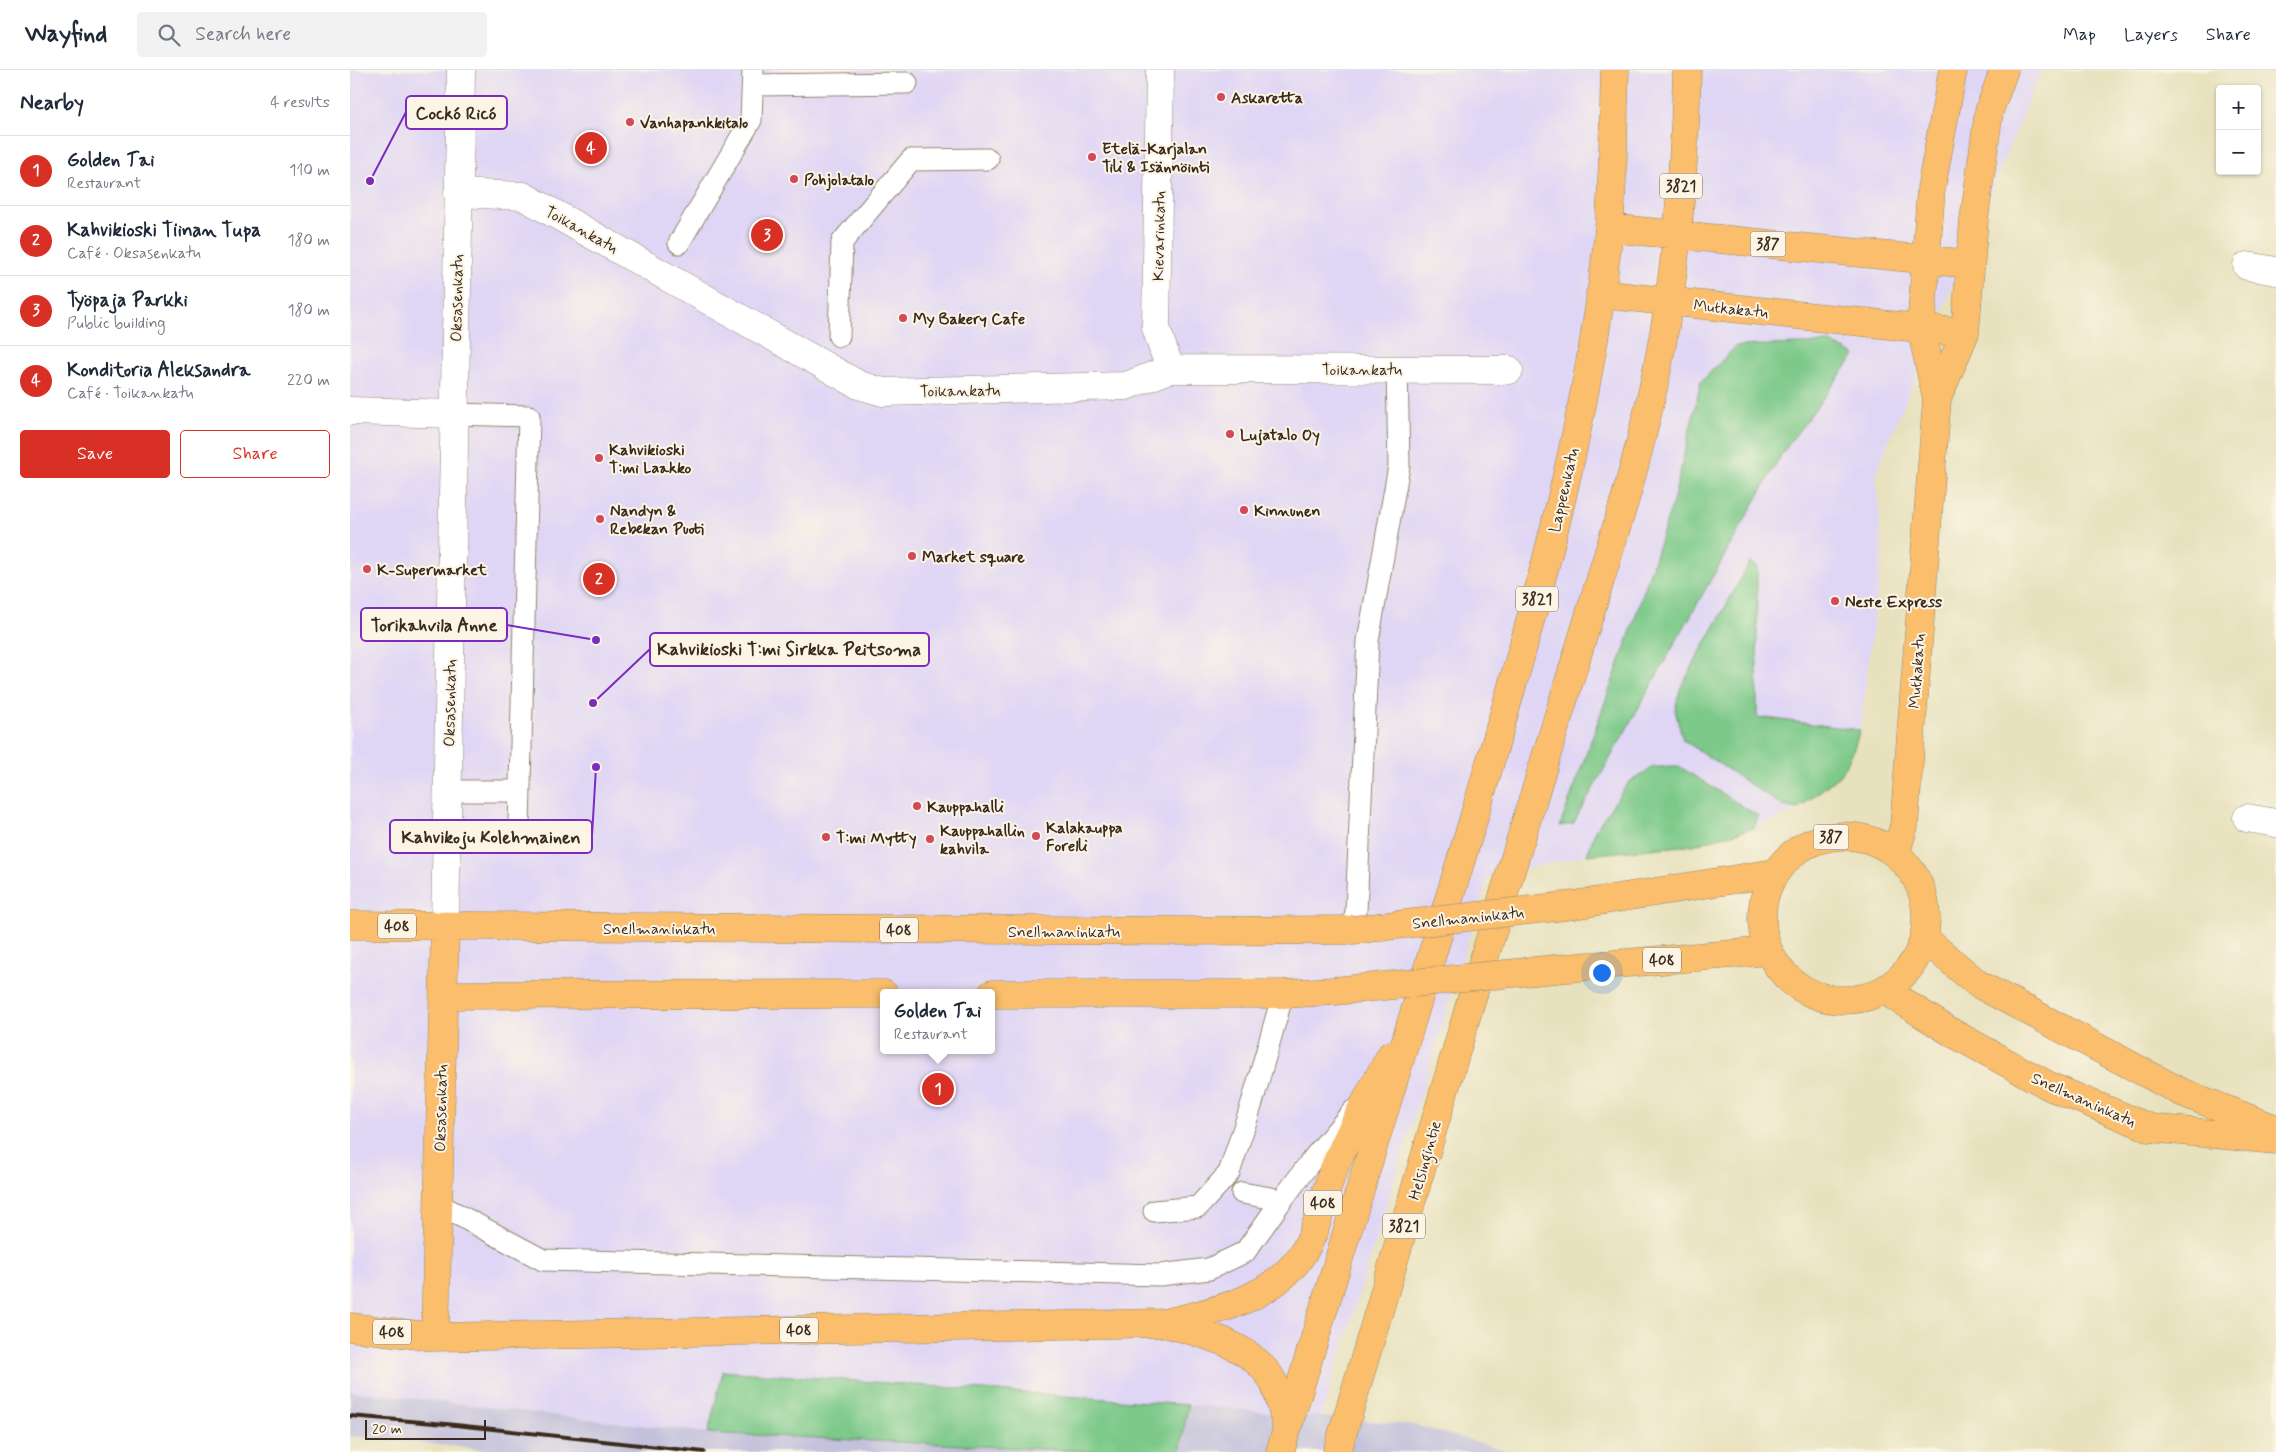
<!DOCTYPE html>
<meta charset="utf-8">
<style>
body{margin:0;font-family:Mynerve,sans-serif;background:#f2f2f3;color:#1f2937}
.controls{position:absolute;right:15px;top:15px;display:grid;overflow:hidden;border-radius:5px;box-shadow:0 1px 4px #0004}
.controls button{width:45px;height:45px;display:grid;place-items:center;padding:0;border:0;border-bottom:1px solid #e0e1e3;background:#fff;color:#1f2937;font:25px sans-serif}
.scale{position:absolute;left:15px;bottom:12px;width:121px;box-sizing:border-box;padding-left:5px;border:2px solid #3b2a1e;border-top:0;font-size:14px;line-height:18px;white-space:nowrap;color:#3b2a1e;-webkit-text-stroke:4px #fcf5e5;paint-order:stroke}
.you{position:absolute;left:1251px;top:902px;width:18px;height:18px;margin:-12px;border:4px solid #fff;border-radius:50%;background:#1a73e8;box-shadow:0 0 0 8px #1a73e833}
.badge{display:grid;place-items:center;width:32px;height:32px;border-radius:50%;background:#d93025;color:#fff;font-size:16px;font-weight:700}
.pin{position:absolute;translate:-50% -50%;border:2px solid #fff;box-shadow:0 1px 5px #0006}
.popup{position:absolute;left:530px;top:919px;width:115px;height:65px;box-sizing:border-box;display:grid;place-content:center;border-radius:5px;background:#fff;filter:drop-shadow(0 1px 4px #0005);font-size:16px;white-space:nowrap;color:#747a83}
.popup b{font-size:19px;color:#1f2937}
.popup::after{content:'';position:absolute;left:50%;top:100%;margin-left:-10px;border:10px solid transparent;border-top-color:#fff}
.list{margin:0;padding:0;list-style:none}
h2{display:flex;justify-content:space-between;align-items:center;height:65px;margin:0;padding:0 20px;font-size:21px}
h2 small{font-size:16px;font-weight:400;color:#747a83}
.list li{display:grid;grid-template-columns:32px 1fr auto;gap:15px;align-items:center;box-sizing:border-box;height:70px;padding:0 20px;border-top:1px solid #e0e1e3}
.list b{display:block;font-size:19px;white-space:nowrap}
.list p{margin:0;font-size:16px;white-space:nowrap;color:#747a83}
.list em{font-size:16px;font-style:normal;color:#747a83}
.actions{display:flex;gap:10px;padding:15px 20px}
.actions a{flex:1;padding:11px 0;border:1px solid #d93025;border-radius:5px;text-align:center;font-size:18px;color:#d93025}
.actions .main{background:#d93025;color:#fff}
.icon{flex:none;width:28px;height:28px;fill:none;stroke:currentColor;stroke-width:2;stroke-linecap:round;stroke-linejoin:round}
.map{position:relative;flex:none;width:1926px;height:1382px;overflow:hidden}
header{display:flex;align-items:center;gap:30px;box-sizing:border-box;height:70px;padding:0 25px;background:#fff;border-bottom:1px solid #e0e1e3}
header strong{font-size:24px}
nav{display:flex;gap:28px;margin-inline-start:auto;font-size:18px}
.search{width:350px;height:45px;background:#f2f2f3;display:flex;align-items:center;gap:12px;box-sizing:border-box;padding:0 18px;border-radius:5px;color:#747a83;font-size:19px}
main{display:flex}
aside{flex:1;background:#fff}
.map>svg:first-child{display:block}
</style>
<header>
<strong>Wayfind</strong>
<div class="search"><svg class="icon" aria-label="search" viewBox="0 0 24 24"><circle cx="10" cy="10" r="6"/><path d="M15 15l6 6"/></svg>Search here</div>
<nav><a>Map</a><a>Layers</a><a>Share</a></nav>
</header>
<main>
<aside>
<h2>Nearby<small>4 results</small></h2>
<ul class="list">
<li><span class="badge">1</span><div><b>Golden Tai</b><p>Restaurant</p></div><em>110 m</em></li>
<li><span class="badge">2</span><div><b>Kahvikioski Tiinan Tupa</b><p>Café · Oksasenkatu</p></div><em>180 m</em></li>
<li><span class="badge">3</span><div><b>Työpaja Parkki</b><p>Public building</p></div><em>180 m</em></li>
<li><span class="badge">4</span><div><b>Konditoria Aleksandra</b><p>Café · Toikankatu</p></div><em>220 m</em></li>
</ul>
<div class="actions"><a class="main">Save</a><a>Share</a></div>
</aside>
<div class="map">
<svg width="1926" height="1382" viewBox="0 0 1926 1382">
<rect width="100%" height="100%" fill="#fcf5e5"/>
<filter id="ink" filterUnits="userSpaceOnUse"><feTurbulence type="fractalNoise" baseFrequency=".02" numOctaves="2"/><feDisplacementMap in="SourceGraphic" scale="10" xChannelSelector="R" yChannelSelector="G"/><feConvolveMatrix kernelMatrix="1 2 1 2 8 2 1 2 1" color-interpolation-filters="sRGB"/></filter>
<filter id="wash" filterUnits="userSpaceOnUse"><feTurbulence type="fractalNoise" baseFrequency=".0096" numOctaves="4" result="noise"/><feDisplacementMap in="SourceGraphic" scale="20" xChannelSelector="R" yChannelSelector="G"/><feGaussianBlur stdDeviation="1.12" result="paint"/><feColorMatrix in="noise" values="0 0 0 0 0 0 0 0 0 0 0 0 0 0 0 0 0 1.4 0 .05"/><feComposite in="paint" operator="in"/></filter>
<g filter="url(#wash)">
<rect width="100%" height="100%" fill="#e7e1bd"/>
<!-- built -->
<path fill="#dfd5f5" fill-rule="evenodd" d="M 0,0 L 1693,0 L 1684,15 L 1526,403 L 1532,483 L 1510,660 L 1407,647 L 1407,496 L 1400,492 L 1330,619 L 1325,641 L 1333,670 L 1433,736 L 1448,739 L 1404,758 L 1407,745 L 1246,759 L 1237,785 L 1138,807 L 971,1347 L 374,1301 L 358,1363 L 0,1321 ZM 1504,286 L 1433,382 L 1290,637 L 1279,566 L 1323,432 L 1351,312 ZM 534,923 L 642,923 L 642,980 L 534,980 Z"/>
<!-- industrial -->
<path fill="#c3c1db" d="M 0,1321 L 358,1363 L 758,1382 L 160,1382 L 0,1366 Z
M 838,1335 L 1064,1355 L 1164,1382 L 830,1382 Z"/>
<!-- green -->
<path fill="#7bc989" stroke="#5b7a54" d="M 1482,273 L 1505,285 L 1433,382 L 1223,754 L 1210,756 L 1279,566 L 1323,432 L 1351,312 L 1386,276 Z
M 1400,492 L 1407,496 L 1407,647 L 1510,660 L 1502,684 L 1490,705 L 1448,739 L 1433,736 L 1333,670 L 1325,640 L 1330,619 Z
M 1303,697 L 1330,697 L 1408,746 L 1404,758 L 1343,775 L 1237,785 L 1246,759 L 1278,713 Z
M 373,1301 L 838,1335 L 830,1382 L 758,1382 L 358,1363 Z"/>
</g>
<g filter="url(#ink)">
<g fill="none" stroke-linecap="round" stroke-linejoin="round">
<defs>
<path id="service" d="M 403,15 L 557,13
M 329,173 L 401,50 L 403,0
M 489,266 L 492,172 L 561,90 L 638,89
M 104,344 L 179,346 L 169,758
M 97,721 L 170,721
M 1002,860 L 1006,842 L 1018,571 L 1049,396 L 1047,299
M 892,1123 L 932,1130 L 961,1091 L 1003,1041
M 88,1134 L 193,1190 L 810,1205 L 859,1199 L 895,1182 L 932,1130
M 804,1141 L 848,1137 L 879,1103 L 902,1033 L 933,924"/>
<path id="minor" d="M 810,0 L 806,258 L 820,299
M 108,123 L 173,126 L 509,315 L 533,322 L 776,316 L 820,299 L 1159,300
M 1897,196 L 1926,201
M 0,341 L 104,344
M 1897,748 L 1926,753"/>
<path id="tertiary" d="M 95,857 L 111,0"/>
<path id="primary" d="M 1259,158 L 1620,194
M 1250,224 L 1615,263
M 1587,329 L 1571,258 L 1581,119 L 1603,0
M1412 848a82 82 0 1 1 164 0a82 82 0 1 1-164 0Z
M 1546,782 L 1554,756 L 1587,329 L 1615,263 L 1624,150 L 1639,41 L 1654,0
M 1224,835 L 1424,803
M 0,855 L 829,861 L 1002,860
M 1575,869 L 1628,914 L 1831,1022 L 1926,1059
M 1205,899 L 1418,881
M 1534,920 L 1601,962 L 1701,1017 L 1800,1058 L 1926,1070
M 642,924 L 933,924 L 984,921
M 94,925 L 534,924
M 818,1254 C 853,1264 896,1273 919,1305 C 930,1320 932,1342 937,1359
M 0,1257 L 85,1267 L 814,1253 C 863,1242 924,1229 953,1183 C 968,1159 972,1130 982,1104 C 998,1063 1019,1024 1041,985
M 85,1267 L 95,857
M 930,1382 C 994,1169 1062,957 1125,744 C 1181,551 1239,358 1259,158 C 1264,105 1263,52 1265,0
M 987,1382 L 1121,931 L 1276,426 C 1294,362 1310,296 1319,230 C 1330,154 1335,77 1337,0"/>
</defs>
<!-- service casing -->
<use href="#service" stroke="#91866e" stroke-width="23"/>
<!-- minor casing -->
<use href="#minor" stroke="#91866e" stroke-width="29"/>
<!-- tertiary casing -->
<use href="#tertiary" stroke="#91866e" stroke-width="29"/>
<!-- primary casing -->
<use href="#primary" stroke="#91866e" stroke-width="29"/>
<!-- service -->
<use href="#service" stroke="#fff" stroke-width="21"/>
<!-- minor -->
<use href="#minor" stroke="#fff" stroke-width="28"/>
<!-- tertiary -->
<use href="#tertiary" stroke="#fff" stroke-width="28"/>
<!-- primary -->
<use href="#primary" stroke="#fabe6d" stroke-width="28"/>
<!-- rail -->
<path stroke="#3b2a1e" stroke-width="4" d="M 0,1346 L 96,1354 L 354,1382"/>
<defs>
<path id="primary-bridge" d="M 1002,860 L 1224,835
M 984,921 L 1205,899"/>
</defs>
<!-- primary-bridge casing -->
<use href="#primary-bridge" stroke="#91866e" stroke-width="29" stroke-linecap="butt"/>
<!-- primary-bridge -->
<use href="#primary-bridge" stroke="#fabe6d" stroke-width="28"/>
</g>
</g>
<!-- markers -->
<g fill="#d1495b" stroke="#fcf5e5" stroke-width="2">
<circle cx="871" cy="27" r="5"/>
<circle cx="280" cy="52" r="5"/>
<circle cx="742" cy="87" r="5"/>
<circle cx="444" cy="109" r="5"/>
<circle cx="553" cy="248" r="5"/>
<circle cx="880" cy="364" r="5"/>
<circle cx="249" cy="388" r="5"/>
<circle cx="894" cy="440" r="5"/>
<circle cx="250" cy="449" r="5"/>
<circle cx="562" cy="486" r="5"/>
<circle cx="17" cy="499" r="5"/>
<circle cx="1485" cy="531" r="5"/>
<circle cx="567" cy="736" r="5"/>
<circle cx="686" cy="766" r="5"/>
<circle cx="476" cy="767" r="5"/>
<circle cx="580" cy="769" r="5"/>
</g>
<g text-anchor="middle" stroke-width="4" stroke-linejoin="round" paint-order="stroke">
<!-- shield labels -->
<g fill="#fcf5e5" stroke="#75675a" stroke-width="1">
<rect x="1310" y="103.5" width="42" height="25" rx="4"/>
<rect x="1400.5" y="161.5" width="35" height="25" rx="4"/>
<rect x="1166" y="516.5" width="42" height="25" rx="4"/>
<rect x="1463.5" y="754.5" width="35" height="25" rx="4"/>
<rect x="28" y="843.5" width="38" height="25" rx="4"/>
<rect x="530" y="847.5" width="38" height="25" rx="4"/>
<rect x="1293" y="877.5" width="38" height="25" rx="4"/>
<rect x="954" y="1120.5" width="38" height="25" rx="4"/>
<rect x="1033" y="1143.5" width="42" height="25" rx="4"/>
<rect x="430" y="1247.5" width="38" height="25" rx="4"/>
<rect x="23" y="1249.5" width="38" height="25" rx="4"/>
</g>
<g font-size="15" font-weight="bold" fill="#3b2a1e">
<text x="1331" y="121">3821</text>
<text x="1418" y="179">387</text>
<text x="1187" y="534">3821</text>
<text x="1481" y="772">387</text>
<text x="47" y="861">408</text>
<text x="549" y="865">408</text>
<text x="1312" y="895">408</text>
<text x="973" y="1138">408</text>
<text x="1054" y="1161">3821</text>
<text x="449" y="1265">408</text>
<text x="42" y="1267">408</text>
</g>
<!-- poi labels -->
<g font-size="16" font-weight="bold" fill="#3b2a1e" stroke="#fcf5e5" text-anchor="start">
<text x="881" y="33">Askaretta</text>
<text x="290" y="58">Vanhapankkitalo</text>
<text x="752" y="84">Etelä-Karjalan<tspan x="752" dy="18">Tili &amp; Isännöinti</tspan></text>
<text x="454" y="115">Pohjolatalo</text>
<text x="563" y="254">My Bakery Cafe</text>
<text x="890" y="370">Lujatalo Oy</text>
<text x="259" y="385">Kahvikioski<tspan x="259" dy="18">T:mi Laakko</tspan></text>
<text x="260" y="446">Nandyn &amp;<tspan x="260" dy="18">Rebekan Puoti</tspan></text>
<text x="904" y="446">Kinnunen</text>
<text x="572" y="492">Market square</text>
<text x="27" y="505">K-Supermarket</text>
<text x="1495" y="537">Neste Express</text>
<text x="577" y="742">Kauppahalli</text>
<text x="696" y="763">Kalakauppa<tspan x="696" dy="18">Forelli</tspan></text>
<text x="590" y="766">Kauppahallin<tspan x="590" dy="18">kahvila</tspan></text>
<text x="486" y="773">T:mi Mytty</text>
</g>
<!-- street labels -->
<g font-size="16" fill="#3b2a1e" stroke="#fcf5e5">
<text transform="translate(232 159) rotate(29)" y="6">Toikankatu</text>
<text transform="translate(808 166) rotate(-89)" y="6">Kievarinkatu</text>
<text transform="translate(106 228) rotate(-89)" y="6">Oksasenkatu</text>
<text transform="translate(1381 238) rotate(6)" y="6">Mutkakatu</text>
<text x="1012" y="305">Toikankatu</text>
<text transform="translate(610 320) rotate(-1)" y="6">Toikankatu</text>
<text transform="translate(1213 420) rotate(-77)" y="6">Lappeenkatu</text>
<text transform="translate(1566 601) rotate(-86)" y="6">Mutkakatu</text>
<text transform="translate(99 633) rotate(-89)" y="6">Oksasenkatu</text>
<text transform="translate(1118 847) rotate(-6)" y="6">Snellmaninkatu</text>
<text x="309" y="864">Snellmaninkatu</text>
<text x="714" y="867">Snellmaninkatu</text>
<text transform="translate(1734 1029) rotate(24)" y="6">Snellmaninkatu</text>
<text transform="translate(90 1038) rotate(-89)" y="6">Oksasenkatu</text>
<text transform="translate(1074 1090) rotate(-74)" y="6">Helsingintie</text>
</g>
</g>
<!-- callouts -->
<path fill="none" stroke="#7b2cbf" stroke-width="2" d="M20 111L56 42M246 570L157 555M243 633L300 579M246 697L242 766"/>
<g fill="#7b2cbf" stroke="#fcf5e5" stroke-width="2">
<circle cx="20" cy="111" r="5"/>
<circle cx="246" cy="570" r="5"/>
<circle cx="243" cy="633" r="5"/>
<circle cx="246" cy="697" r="5"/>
</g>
<g fill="#fcf5e5" stroke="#7b2cbf" stroke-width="2">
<rect x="56" y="26" width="101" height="33" rx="5"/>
<rect x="11" y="538" width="146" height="33" rx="5"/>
<rect x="300" y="563" width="279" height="33" rx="5"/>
<rect x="40" y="750" width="202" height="33" rx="5"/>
</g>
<g font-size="18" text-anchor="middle" font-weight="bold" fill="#3b2a1e">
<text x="106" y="49">Cockó Ricó</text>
<text x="84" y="561">Torikahvila Anne</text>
<text x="439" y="585">Kahvikioski T:mi Sirkka Peitsoma</text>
<text x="141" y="773">Kahvikoju Kolehmainen</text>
</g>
</svg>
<div class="controls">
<button>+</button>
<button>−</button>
</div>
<div class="scale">20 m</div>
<div class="you"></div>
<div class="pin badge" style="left:588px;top:1019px">1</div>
<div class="popup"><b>Golden Tai</b>Restaurant</div>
<div class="pin badge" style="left:249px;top:509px">2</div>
<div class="pin badge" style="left:417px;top:165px">3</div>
<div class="pin badge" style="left:241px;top:78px">4</div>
</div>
</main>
